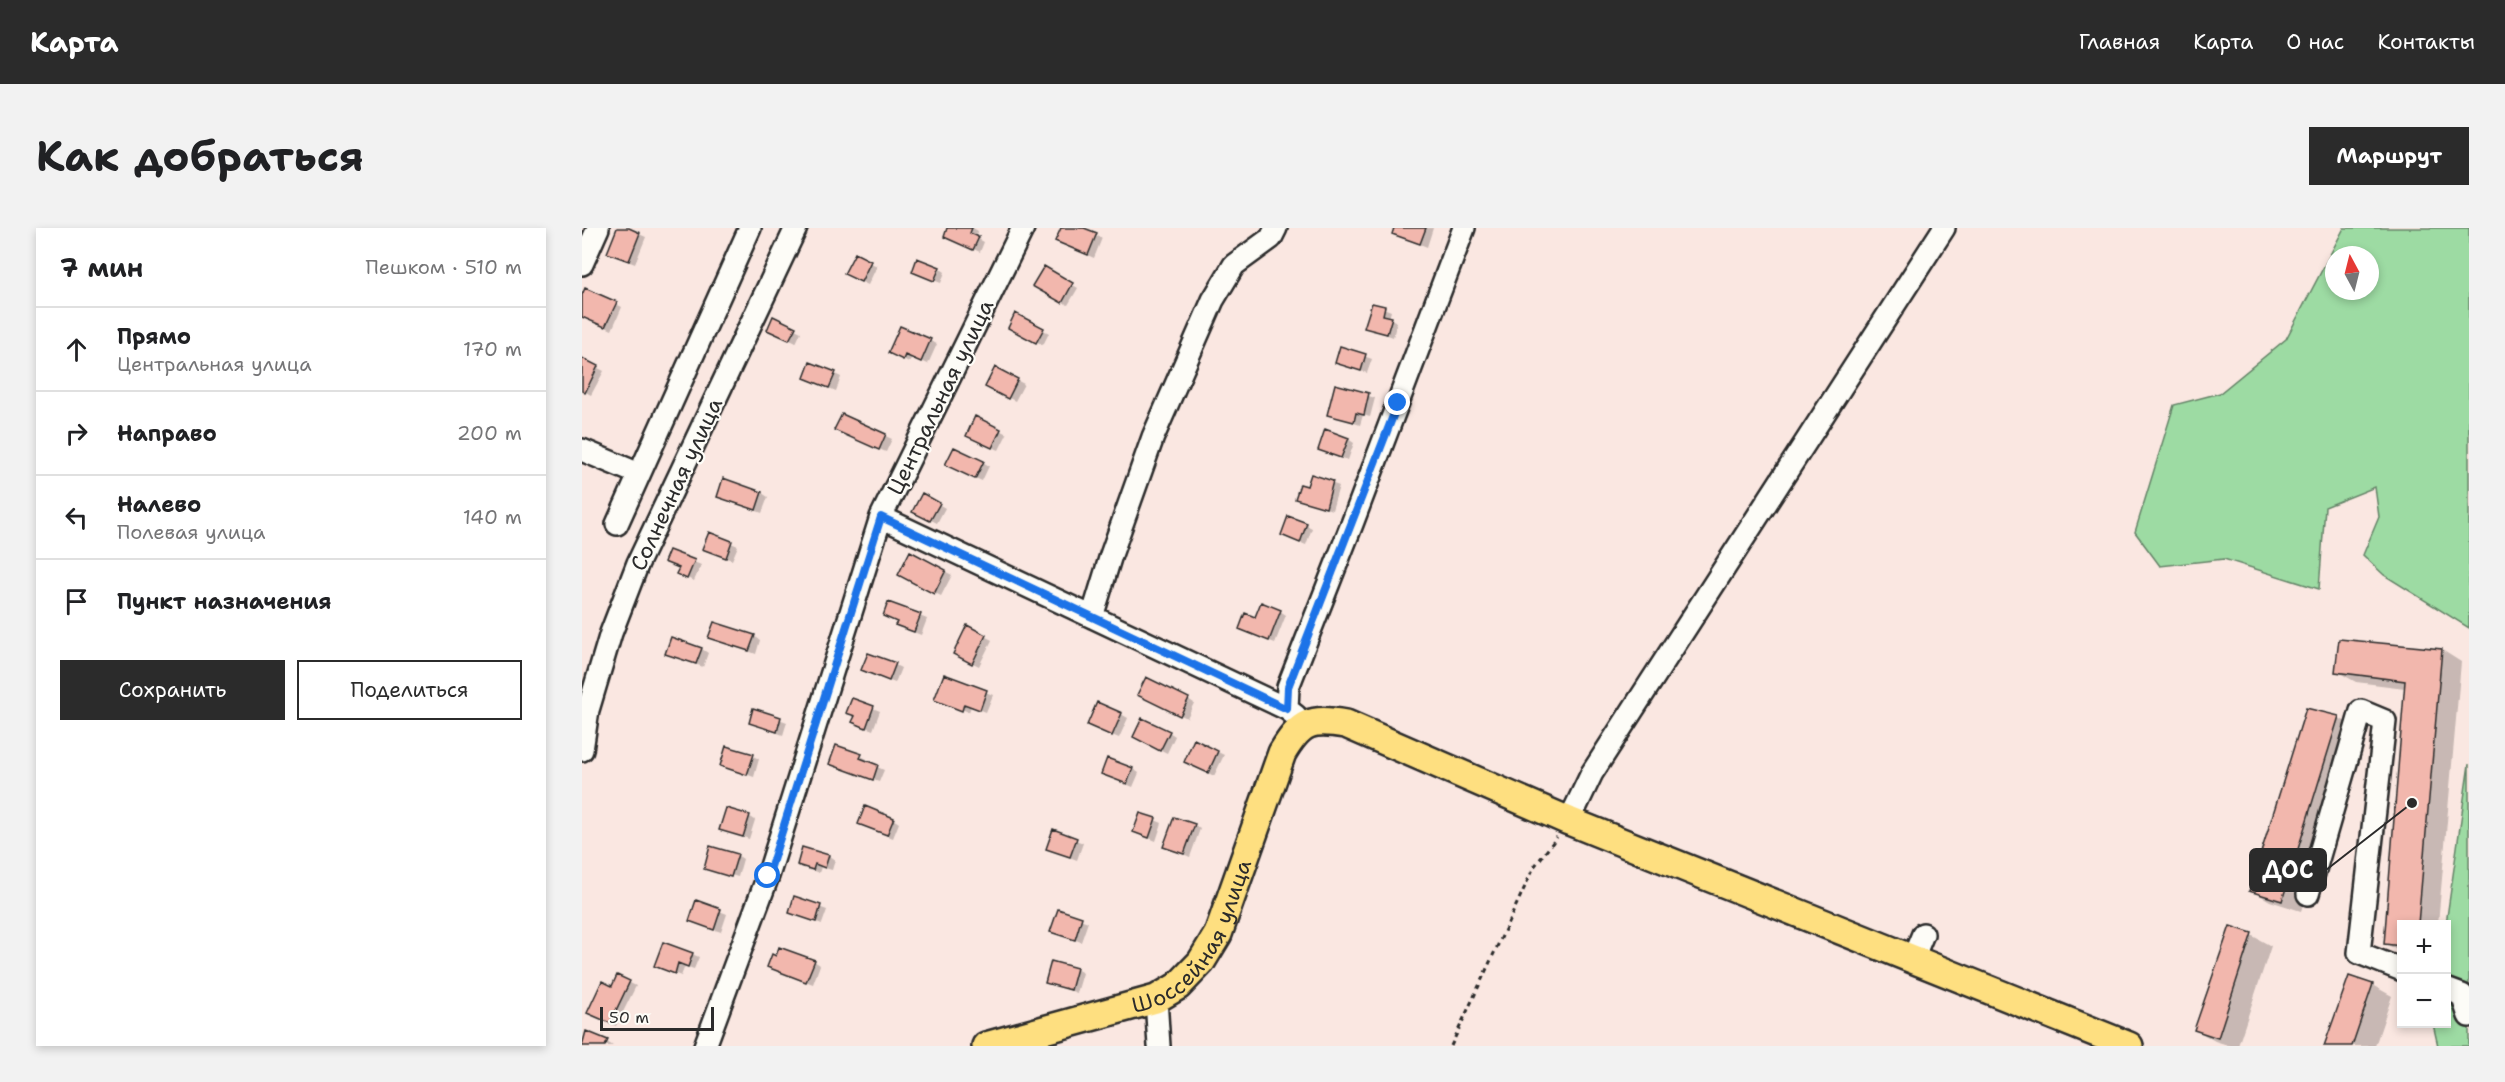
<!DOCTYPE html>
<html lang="ru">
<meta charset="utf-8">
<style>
body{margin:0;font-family:"Shantell Sans",sans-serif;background:#f2f2f2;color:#202124}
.controls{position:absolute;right:18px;bottom:18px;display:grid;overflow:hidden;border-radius:0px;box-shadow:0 3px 9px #0003}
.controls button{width:54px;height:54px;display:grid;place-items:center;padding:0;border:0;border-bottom:2px solid #e0e0e0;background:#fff;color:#202124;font:30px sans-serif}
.compass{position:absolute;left:1743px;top:18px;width:54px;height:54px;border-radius:50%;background:#fff;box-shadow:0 3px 9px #0003;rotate:353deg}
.scale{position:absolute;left:18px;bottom:15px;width:114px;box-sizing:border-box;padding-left:6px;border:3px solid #2b2b2b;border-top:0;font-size:16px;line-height:21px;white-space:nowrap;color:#2b2b2b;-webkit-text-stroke:4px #fdfcf7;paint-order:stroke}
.stop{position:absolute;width:18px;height:18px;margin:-14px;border:4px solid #1a73e8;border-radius:50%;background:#fff}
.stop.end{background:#1a73e8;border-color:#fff;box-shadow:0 2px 6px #0008}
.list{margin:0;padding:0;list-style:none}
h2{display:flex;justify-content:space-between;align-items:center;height:78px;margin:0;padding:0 24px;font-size:26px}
h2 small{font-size:20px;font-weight:400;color:#757577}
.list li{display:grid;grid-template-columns:39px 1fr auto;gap:18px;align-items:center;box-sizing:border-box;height:84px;padding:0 24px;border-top:2px solid #e0e0e0}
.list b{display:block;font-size:22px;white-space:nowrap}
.list p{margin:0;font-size:20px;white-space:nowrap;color:#757577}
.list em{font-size:20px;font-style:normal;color:#757577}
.actions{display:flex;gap:12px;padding:18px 24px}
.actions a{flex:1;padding:14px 0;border:2px solid #2b2b2b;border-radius:0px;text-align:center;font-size:21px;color:#2b2b2b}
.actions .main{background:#2b2b2b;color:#fff}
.icon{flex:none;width:33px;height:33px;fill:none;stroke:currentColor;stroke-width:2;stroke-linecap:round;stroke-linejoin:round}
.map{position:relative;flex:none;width:1887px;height:818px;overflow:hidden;border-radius:0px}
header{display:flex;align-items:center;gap:36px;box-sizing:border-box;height:84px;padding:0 30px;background:#2b2b2b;color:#fff}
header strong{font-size:28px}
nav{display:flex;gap:33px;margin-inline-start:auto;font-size:21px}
.intro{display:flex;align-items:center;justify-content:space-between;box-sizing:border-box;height:144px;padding:0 36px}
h1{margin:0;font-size:42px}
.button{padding:15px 27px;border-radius:0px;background:#2b2b2b;color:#fff;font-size:21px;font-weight:700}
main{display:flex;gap:36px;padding:0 36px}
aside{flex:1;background:#fff;border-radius:0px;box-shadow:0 3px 9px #0003}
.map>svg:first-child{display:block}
</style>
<header>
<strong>Карта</strong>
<nav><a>Главная</a><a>Карта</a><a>О нас</a><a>Контакты</a></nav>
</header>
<div class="intro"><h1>Как добраться</h1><a class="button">Маршрут</a></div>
<main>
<aside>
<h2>7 мин<small>Пешком · 510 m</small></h2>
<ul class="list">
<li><svg class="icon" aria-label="ahead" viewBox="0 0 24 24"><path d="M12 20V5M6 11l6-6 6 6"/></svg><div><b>Прямо</b><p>Центральная улица</p></div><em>170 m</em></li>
<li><svg class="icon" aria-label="right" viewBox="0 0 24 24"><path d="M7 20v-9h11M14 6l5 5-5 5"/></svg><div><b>Направо</b></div><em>200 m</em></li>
<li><svg class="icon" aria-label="left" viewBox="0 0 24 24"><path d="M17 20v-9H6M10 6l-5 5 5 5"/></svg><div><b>Налево</b><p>Полевая улица</p></div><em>140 m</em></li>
<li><svg class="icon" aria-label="arrive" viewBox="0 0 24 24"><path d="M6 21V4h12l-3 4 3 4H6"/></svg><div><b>Пункт назначения</b></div></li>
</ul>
<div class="actions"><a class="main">Сохранить</a><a>Поделиться</a></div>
</aside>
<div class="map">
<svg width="1887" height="818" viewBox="0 0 1887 818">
<rect width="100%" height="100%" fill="#fae7e1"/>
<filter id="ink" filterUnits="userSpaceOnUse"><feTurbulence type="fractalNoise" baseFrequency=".0167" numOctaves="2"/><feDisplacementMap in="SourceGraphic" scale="12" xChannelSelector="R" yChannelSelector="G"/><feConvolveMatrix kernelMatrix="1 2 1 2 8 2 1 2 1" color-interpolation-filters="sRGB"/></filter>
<g filter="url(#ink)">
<!-- green -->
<path fill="#9ddba3" stroke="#648367" stroke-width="1.5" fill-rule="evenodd" d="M 1762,0 L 1887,0 L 1887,400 L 1802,347 L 1781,327 L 1797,289 L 1793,259 L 1743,279 L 1737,361 L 1642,331 L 1578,338 L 1553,304 L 1592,177 L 1638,165 L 1704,111 ZM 1752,27 L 1788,27 L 1788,63 L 1752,63 Z
M 1887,536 L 1887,818 L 1856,818 L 1851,796 L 1864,796 L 1864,696 Z"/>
<!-- shadow -->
<path fill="#0003" d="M 37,0 L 43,0 L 64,9 L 53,36 L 33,28 Z
M 367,0 L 391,0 L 396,3 L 393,9 L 402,14 L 398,24 L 370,11 Z
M 480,0 L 498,0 L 520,10 L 512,30 L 481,16 Z
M 814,0 L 851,0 L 845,19 L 812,5 Z
M 273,27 L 295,38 L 286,57 L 270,49 Z
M 357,40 L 363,44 L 359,55 L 338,47 Z
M 462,40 L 496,60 L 486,77 L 453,58 Z
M 0,70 L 34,76 L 40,79 L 30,102 L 0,88 Z
M 791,76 L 809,83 L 807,90 L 815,94 L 811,109 L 784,99 Z
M 434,87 L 467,105 L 461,117 L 428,99 Z
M 319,100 L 355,116 L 346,136 L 330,129 L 327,134 L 314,128 Z
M 213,101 L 219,104 L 214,115 L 193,104 Z
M 759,120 L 790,131 L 785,145 L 754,134 Z
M 0,132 L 22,143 L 9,167 L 0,162 Z
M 413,141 L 442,156 L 433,173 L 411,162 Z
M 253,146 L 259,149 L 254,163 L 230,153 Z
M 755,158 L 793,170 L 788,189 L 781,187 L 778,197 L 747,186 Z
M 260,188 L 310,211 L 304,224 L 260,205 Z
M 394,190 L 425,206 L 417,222 L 392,211 Z
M 766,211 L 772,215 L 766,232 L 744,225 Z
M 401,234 L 407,238 L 400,253 L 371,240 Z
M 730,248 L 757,258 L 750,282 L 715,271 L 726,260 Z
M 180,265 L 186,269 L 180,285 L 136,268 Z
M 341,267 L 363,280 L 355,295 L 332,283 Z
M 724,297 L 730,300 L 724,317 L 707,310 Z
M 128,306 L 156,318 L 150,332 L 128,324 Z
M 88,324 L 119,337 L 112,353 L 102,349 Z
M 329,325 L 370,347 L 359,368 L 318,346 Z
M 307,376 L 345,391 L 339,407 L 321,400 L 315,397 L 316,394 L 302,388 Z
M 698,383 L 704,387 L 693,415 L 665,404 Z
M 385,399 L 410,412 L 397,438 L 379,429 Z
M 172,408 L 178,412 L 174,426 L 128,409 Z
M 1758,413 L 1860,422 L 1879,434 L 1856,696 L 1820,696 L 1820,725 L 1803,715 L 1823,460 L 1774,454 L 1754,443 Z
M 120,421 L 126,425 L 121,439 L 91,428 Z
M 313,437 L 319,440 L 313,455 L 287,445 Z
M 363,448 L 411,467 L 404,484 L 389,478 L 387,484 L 358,473 Z
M 564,470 L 606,471 L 612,475 L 605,490 Z
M 271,472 L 298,483 L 291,502 L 278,497 L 274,489 L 266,485 Z
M 172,482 L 205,494 L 201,507 L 168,495 Z
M 1725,482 L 1757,490 L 1776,501 L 1719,683 L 1688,673 L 1669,662 Z
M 539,486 L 546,490 L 537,510 L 513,500 Z
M 587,504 L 593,508 L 585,525 L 559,512 Z
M 613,513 L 642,527 L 632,548 L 610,537 Z
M 171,528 L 177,531 L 172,549 L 140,538 Z
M 279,528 L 285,531 L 284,534 L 302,542 L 297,554 L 255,539 Z
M 551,541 L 557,545 L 551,559 L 521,546 Z
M 559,586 L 580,595 L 574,613 L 553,604 Z
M 167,588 L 173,592 L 167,611 L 139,601 Z
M 311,591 L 317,595 L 311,610 L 284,599 Z
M 612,597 L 618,601 L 608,629 L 583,618 Z
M 472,603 L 501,615 L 495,632 L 472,623 Z
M 155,627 L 161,631 L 156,649 L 128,641 Z
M 247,628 L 253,632 L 250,642 L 239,639 L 237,645 L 216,637 Z
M 213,670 L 245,682 L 240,696 L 215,687 Z
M 115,674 L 145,686 L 139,704 L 115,696 Z
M 477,683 L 506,694 L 499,714 L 470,703 Z
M 1669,707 L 1689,718 L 1656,818 L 1649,818 L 1633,813 L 1614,802 Z
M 110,726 L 117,729 L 112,741 L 103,738 L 99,748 L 74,738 Z
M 232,733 L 238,737 L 231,756 L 186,739 Z
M 494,741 L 501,745 L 495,765 L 465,754 Z
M 36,749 L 54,758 L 34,798 L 13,788 Z
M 1790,757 L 1810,768 L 1793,818 L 1744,818 Z
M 5,805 L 25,814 L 31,818 L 0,818 Z"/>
<!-- building -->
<path fill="#f2b7ad" stroke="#2b2b2b" stroke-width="1.5" d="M 35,0 L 47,0 L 58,5 L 47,33 L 25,25 Z
M 365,0 L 390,0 L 388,5 L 397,9 L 391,22 L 362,9 Z
M 479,0 L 502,0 L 515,5 L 506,27 L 473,13 Z
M 812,0 L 844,0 L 838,16 L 810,6 Z
M 273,25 L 289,33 L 279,54 L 262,46 Z
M 335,30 L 358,39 L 352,53 L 330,44 Z
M 462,38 L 491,55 L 480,75 L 450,58 Z
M 3,60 L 35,74 L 23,99 L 0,89 L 0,67 Z
M 790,75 L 803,78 L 801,87 L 810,89 L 805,106 L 782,100 Z
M 433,85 L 462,100 L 454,115 L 426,100 Z
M 191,88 L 214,99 L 207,112 L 185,102 Z
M 318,98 L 349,111 L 339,134 L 323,127 L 321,132 L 306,125 Z
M 758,118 L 784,126 L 779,143 L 753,135 Z
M 0,130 L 16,138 L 3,165 L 0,163 Z
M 228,134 L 254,144 L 247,160 L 222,150 Z
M 413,139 L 436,151 L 426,171 L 403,159 Z
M 753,156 L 787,165 L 782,187 L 774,185 L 772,194 L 745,187 Z
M 260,186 L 304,206 L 297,222 L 252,202 Z
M 393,188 L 419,201 L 410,220 L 384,208 Z
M 743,201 L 767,210 L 759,230 L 736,222 Z
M 372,219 L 402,233 L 393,251 L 363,237 Z
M 729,246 L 751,253 L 744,280 L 713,271 L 718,256 L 725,258 Z
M 141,250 L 180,264 L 174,282 L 135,269 Z
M 340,265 L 358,275 L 348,293 L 330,284 Z
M 706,288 L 725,295 L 718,315 L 699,307 Z
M 127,304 L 150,313 L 144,330 L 120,321 Z
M 87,322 L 113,332 L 105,351 L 94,346 L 97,340 L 82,334 Z
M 328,323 L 364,342 L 352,366 L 316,347 Z
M 306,374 L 339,386 L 332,404 L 313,397 L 315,394 L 301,388 Z
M 679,374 L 699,382 L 687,413 L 657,401 L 663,385 L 673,389 Z
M 132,394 L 173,407 L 167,423 L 126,410 Z
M 385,397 L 404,407 L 390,436 L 371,426 Z
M 89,409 L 120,420 L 114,436 L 83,426 Z
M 1757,411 L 1860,421 L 1836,696 L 1820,696 L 1820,718 L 1802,716 L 1823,453 L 1753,444 Z
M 286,425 L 314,435 L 307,453 L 279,442 Z
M 362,446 L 405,462 L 398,482 L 382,476 L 380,483 L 352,472 Z
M 564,449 L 607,470 L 598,488 L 555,467 Z
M 270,470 L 292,478 L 284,500 L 270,494 L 273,488 L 264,485 Z
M 515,474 L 540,485 L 530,508 L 505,497 Z
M 171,480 L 199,489 L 195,504 L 167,495 Z
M 1724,480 L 1757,488 L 1700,673 L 1667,663 Z
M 560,490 L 588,503 L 578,523 L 551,509 Z
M 612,511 L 636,523 L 626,545 L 602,534 Z
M 254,517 L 280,526 L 278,530 L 296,537 L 291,552 L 247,536 Z
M 144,518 L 172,526 L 165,547 L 138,538 Z
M 525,530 L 551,540 L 545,556 L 519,546 Z
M 283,578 L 312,590 L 305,607 L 276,596 Z
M 144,580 L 168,587 L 161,609 L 137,602 Z
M 558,585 L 574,590 L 567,610 L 551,604 Z
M 592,589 L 613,596 L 602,626 L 581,619 Z
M 471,601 L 495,610 L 488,629 L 464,621 Z
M 128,618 L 156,626 L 149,649 L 122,641 Z
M 220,619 L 247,627 L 243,640 L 233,636 L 231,642 L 215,637 Z
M 212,668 L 239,677 L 234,694 L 207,685 Z
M 114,672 L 139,681 L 132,702 L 107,693 Z
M 476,681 L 500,689 L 493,712 L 468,704 Z
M 1648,698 L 1670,705 L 1636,810 L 1612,802 Z
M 81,714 L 111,725 L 106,739 L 96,735 L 93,746 L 72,738 Z
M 197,719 L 233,732 L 224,754 L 185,739 L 190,726 L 194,728 Z
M 469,733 L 495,740 L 489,762 L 463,755 Z
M 35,747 L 48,753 L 28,795 L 5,785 L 20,753 L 30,758 Z
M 1767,748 L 1791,756 L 1770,818 L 1742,818 Z
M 4,803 L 26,812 L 23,818 L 0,818 Z"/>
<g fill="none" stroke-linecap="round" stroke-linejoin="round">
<defs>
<path id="minor" d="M 0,36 L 16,0
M 0,222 L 57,246
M 299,289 L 705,481 L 714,488
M 35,296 L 168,0
M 510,389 L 529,327 L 571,209 L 631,72 L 652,37 L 689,10 L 694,0
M 705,481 L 706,459 L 770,296 L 882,0
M 0,522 L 6,482 L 29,405 L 56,335 L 214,0
M 987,593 L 1010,545 L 1362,0
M 1726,666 L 1779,483 L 1803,493 L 1777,725 L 1820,742
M 1331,730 L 1341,706
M 1864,761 L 1880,767 L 1887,788
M 574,771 L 577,818
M 123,818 L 186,648 L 299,289 L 441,0"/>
<g id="major">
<path id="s1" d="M 404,818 L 574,771 L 596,758 L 619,734 L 636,706 L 700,525 C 719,493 729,490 764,496 L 987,593 L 1547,818"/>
</g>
</defs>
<!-- minor casing -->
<use href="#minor" stroke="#2b2b2b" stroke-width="26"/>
<!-- major casing -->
<use href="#major" stroke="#2b2b2b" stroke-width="32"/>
<!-- path -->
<path stroke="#2b2b2b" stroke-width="3" stroke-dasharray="4.5 4.5" stroke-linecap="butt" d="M 869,818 L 952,639 L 975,609"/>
<!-- minor -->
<use href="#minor" stroke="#fdfcf7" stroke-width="21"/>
<!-- major -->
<use href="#major" stroke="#fedf80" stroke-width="27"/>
</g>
</g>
<g fill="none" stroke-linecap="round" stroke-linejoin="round" filter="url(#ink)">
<!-- route -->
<path stroke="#1a73e8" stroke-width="8" d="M 186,648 L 299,289 L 705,481 L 706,459 L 816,175"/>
</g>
<g text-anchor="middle" stroke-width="4.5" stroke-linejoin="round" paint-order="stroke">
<!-- street labels -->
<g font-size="22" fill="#2b2b2b" stroke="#fdfcf7">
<text transform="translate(358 169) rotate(-64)" y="8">Центральная улица</text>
<text transform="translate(94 256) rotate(-65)" y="8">Солнечная улица</text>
<text dy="8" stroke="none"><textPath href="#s1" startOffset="249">Шоссейная улица</textPath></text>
</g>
</g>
<!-- callouts -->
<path fill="none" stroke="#2b2b2b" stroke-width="2" d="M1830 575L1744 642"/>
<circle fill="#2b2b2b" stroke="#fdfcf7" stroke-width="2" cx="1830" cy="575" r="6"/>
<rect fill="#2b2b2b" stroke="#2b2b2b" stroke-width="2" x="1668" y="621" width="76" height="42" rx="6"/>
<g font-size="24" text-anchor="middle" font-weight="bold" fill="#fff">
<text x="1706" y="650">ДОС</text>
</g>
</svg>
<div class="controls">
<button>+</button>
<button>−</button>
</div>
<svg class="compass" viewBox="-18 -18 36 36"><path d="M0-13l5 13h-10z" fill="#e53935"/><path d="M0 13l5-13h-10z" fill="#757577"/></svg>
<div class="scale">50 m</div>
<div class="stop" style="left:186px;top:648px"></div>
<div class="stop end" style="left:816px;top:175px"></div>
</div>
</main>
